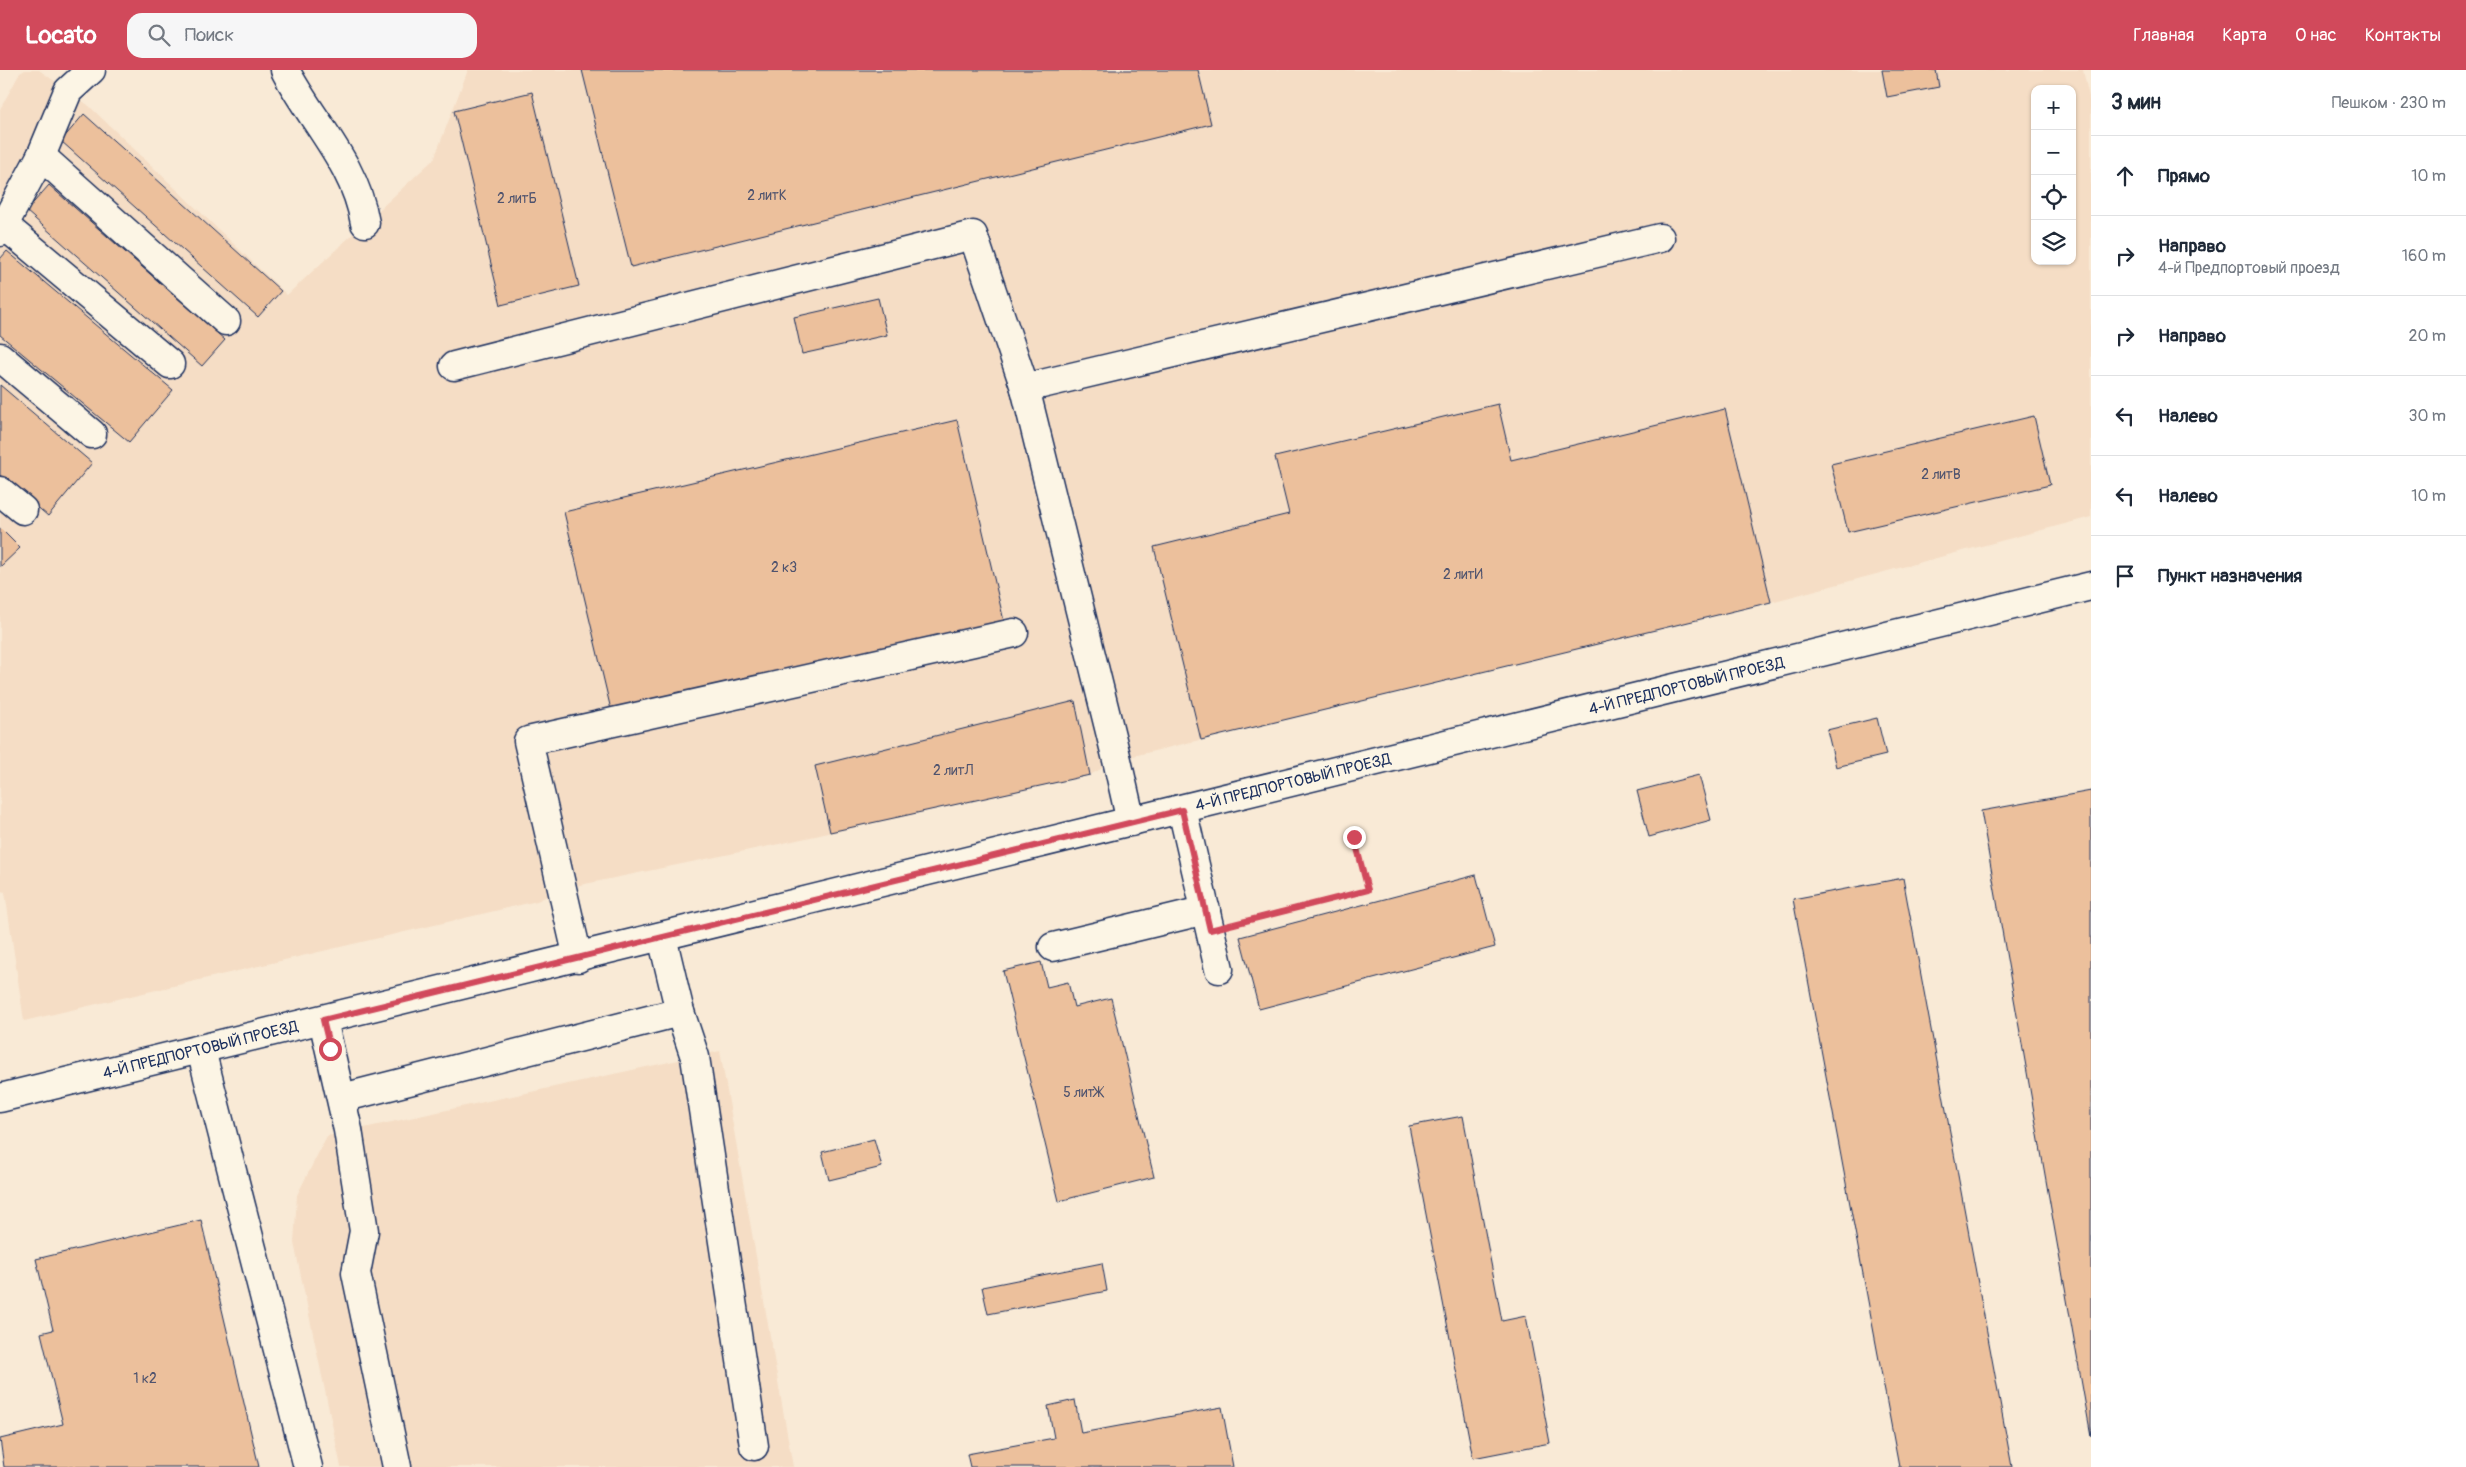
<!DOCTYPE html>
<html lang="ru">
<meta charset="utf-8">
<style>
body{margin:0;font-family:Pangolin,sans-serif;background:#f6f6f7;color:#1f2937}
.controls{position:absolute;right:15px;top:15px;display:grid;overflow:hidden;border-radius:10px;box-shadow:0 1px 4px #0004}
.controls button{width:45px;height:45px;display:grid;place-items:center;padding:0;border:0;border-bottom:1px solid #e0e1e3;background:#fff;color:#1f2937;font:25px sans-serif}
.stop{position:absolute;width:15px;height:15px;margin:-11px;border:4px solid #d1495b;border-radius:50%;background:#fff}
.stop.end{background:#d1495b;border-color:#fff;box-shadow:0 1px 5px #0008}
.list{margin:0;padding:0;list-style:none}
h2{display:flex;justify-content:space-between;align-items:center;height:65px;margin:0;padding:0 20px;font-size:21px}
h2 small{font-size:16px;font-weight:400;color:#747a83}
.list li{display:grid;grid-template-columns:32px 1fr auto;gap:15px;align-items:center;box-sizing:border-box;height:80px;padding:0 20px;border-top:1px solid #e0e1e3}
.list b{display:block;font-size:19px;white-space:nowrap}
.list p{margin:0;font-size:16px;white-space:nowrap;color:#747a83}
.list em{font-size:16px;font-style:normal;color:#747a83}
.icon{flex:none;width:28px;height:28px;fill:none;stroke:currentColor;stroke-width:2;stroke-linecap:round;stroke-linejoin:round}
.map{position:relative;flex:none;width:2091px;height:1397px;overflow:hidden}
header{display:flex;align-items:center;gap:30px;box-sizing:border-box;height:70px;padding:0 25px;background:#d1495b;color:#fff}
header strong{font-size:24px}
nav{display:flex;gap:28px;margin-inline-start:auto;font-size:18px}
.search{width:350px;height:45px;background:#f6f6f7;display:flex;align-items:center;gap:12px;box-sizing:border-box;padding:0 18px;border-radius:15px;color:#747a83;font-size:19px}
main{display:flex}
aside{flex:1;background:#fff}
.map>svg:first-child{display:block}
</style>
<header>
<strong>Locato</strong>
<div class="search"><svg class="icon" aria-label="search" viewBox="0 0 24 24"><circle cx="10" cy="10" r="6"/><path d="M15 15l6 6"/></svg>Поиск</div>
<nav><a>Главная</a><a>Карта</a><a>О нас</a><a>Контакты</a></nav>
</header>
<main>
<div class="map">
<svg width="2091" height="1397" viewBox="0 0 2091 1397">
<rect width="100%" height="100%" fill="#f9ead6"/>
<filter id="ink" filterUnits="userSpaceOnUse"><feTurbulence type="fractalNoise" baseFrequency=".02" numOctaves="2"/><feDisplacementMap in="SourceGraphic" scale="10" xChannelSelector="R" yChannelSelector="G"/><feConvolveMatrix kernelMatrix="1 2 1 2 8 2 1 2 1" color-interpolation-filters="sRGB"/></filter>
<g filter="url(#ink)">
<!-- built -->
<path fill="#f5ddc5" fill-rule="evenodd" d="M 25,0 L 39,0 L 88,35 L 287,225 L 434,89 L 468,0 L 2083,0 L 2091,36 L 2091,447 L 1771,532 L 1117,690 L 1090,705 L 779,774 L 561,819 L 537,831 L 24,951 L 5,822 L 0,821 L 0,39 L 20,3 ZM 2035,19 L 2072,19 L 2072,191 L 2035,191 Z
M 720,981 L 793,1397 L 341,1397 L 294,1173 L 297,1125 L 327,1066 Z"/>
<!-- building -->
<path fill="#ecc09c" stroke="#1b2f5e" d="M 582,0 L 1198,0 L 1211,54 L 631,197 Z
M 1882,0 L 1936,0 L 1939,17 L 1887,27 Z
M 532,22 L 579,216 L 501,235 L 454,41 Z
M 84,44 L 281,221 L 258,247 L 61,71 Z
M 49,115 L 225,270 L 202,296 L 26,141 Z
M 7,181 L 173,320 L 129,372 L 0,265 L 0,189 Z
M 878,228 L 887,265 L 802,284 L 794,247 Z
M 0,315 L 92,393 L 48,446 L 0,405 Z
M 1498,334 L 1511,390 L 1725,339 L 1771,532 L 1201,670 L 1154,477 L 1289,444 L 1275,387 Z
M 2034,346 L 2050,415 L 1848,462 L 1831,394 Z
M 957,350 L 1004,551 L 612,644 L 564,442 Z
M 0,458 L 20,478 L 0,497 Z
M 1075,631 L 1090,705 L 830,762 L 815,696 Z
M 1877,648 L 1886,685 L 1836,697 L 1827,660 Z
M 1699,705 L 1711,750 L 1649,767 L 1637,721 Z
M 2091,721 L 2091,1366 L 1981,741 Z
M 1476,805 L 1495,877 L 1259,939 L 1240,867 Z
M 1903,808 L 2012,1397 L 1899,1397 L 1793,829 Z
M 1041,892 L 1047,917 L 1068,912 L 1074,937 L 1111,928 L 1154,1107 L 1059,1131 L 1003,901 Z
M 1463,1046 L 1502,1251 L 1526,1246 L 1550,1373 L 1473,1388 L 1409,1056 Z
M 874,1069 L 882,1097 L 829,1110 L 822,1082 Z
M 201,1150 L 259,1397 L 4,1397 L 0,1369 L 63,1354 L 41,1263 L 53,1260 L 36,1189 Z
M 1102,1193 L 1107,1221 L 988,1244 L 982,1217 Z
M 1075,1330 L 1081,1363 L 1222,1337 L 1233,1397 L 970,1397 L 967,1384 L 1054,1368 L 1048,1336 Z"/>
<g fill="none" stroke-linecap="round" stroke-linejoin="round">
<defs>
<g id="minor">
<path d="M 285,0 C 312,52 355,93 365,153"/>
<path d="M 41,86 L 226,251"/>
<path d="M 5,156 L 170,294"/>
<path d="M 0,162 L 41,86 L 68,21 L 91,0"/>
<path d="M 0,287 L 92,364"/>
<path d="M 454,296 L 973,165 L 1025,318 L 1117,690 L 1131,752"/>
<path d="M 1025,318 L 1660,168"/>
<path d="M 0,421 L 23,440"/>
<path d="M 1182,739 L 1219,899"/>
<path d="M 662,867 L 680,942 L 695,987 L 754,1376"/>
<path d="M 1053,877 L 1206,840"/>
<path d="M 578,888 L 528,671 L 1014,563"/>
<path d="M 323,950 L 348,1060 L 364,1161 L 356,1203 L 397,1397"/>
<path d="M 201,980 L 308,1397"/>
<path id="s1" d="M 0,1028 L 2091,516"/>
<path d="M 342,1028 L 680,942"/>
</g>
</defs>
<!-- minor casing -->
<use href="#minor" stroke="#1b2f5e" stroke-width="31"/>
<!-- path -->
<path stroke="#1b2f5e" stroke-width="3" stroke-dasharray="1 4" stroke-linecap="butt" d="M 1242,852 L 1368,820 L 1354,767"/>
<!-- minor -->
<use href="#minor" stroke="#fcf5e5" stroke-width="28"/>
</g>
</g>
<g fill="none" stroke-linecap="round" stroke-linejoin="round" filter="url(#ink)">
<!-- route -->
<path stroke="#d1495b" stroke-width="6" d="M 330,979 L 323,950 L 1182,740 L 1210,860 L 1368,820 L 1354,767"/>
</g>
<g text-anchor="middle" stroke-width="5" stroke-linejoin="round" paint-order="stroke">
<!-- number labels -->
<g font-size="14" fill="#4f536e">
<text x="767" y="130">2 литК</text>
<text x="517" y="133">2 литБ</text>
<text x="1941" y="409">2 литВ</text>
<text x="784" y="502">2 к3</text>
<text x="1463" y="509">2 литИ</text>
<text x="953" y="705">2 литЛ</text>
<text x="1083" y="1027">5 литЖ</text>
<text x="145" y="1313">1 к2</text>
</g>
<!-- street labels -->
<g font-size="16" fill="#1b2f5e" stroke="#fcf5e5">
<text dy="6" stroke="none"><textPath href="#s1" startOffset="1736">4-Й ПРЕДПОРТОВЫЙ ПРОЕЗД</textPath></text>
<text dy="6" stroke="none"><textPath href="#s1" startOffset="1331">4-Й ПРЕДПОРТОВЫЙ ПРОЕЗД</textPath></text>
<text dy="6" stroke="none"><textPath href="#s1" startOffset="206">4-Й ПРЕДПОРТОВЫЙ ПРОЕЗД</textPath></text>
</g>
</g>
</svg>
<div class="controls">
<button>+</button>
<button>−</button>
<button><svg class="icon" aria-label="locate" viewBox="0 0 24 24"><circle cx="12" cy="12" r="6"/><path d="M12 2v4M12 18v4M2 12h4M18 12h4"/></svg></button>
<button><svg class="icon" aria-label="layers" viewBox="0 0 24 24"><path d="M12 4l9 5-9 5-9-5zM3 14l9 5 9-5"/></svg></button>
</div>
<div class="stop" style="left:330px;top:979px"></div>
<div class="stop end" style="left:1354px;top:767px"></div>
</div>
<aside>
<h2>3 мин<small>Пешком · 230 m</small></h2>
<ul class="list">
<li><svg class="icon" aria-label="ahead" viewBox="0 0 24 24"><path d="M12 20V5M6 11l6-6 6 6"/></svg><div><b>Прямо</b></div><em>10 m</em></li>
<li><svg class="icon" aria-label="right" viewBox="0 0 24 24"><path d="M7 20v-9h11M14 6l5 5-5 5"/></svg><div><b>Направо</b><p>4-й Предпортовый проезд</p></div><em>160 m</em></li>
<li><svg class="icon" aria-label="right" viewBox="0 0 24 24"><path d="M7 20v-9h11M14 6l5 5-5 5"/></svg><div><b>Направо</b></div><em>20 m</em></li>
<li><svg class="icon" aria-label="left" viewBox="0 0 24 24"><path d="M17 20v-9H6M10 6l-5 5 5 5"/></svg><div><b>Налево</b></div><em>30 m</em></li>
<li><svg class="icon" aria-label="left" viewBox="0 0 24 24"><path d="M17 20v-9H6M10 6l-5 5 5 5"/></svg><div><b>Налево</b></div><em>10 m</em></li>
<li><svg class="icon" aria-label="arrive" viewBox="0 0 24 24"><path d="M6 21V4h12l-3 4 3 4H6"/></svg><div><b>Пункт назначения</b></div></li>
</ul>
</aside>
</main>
